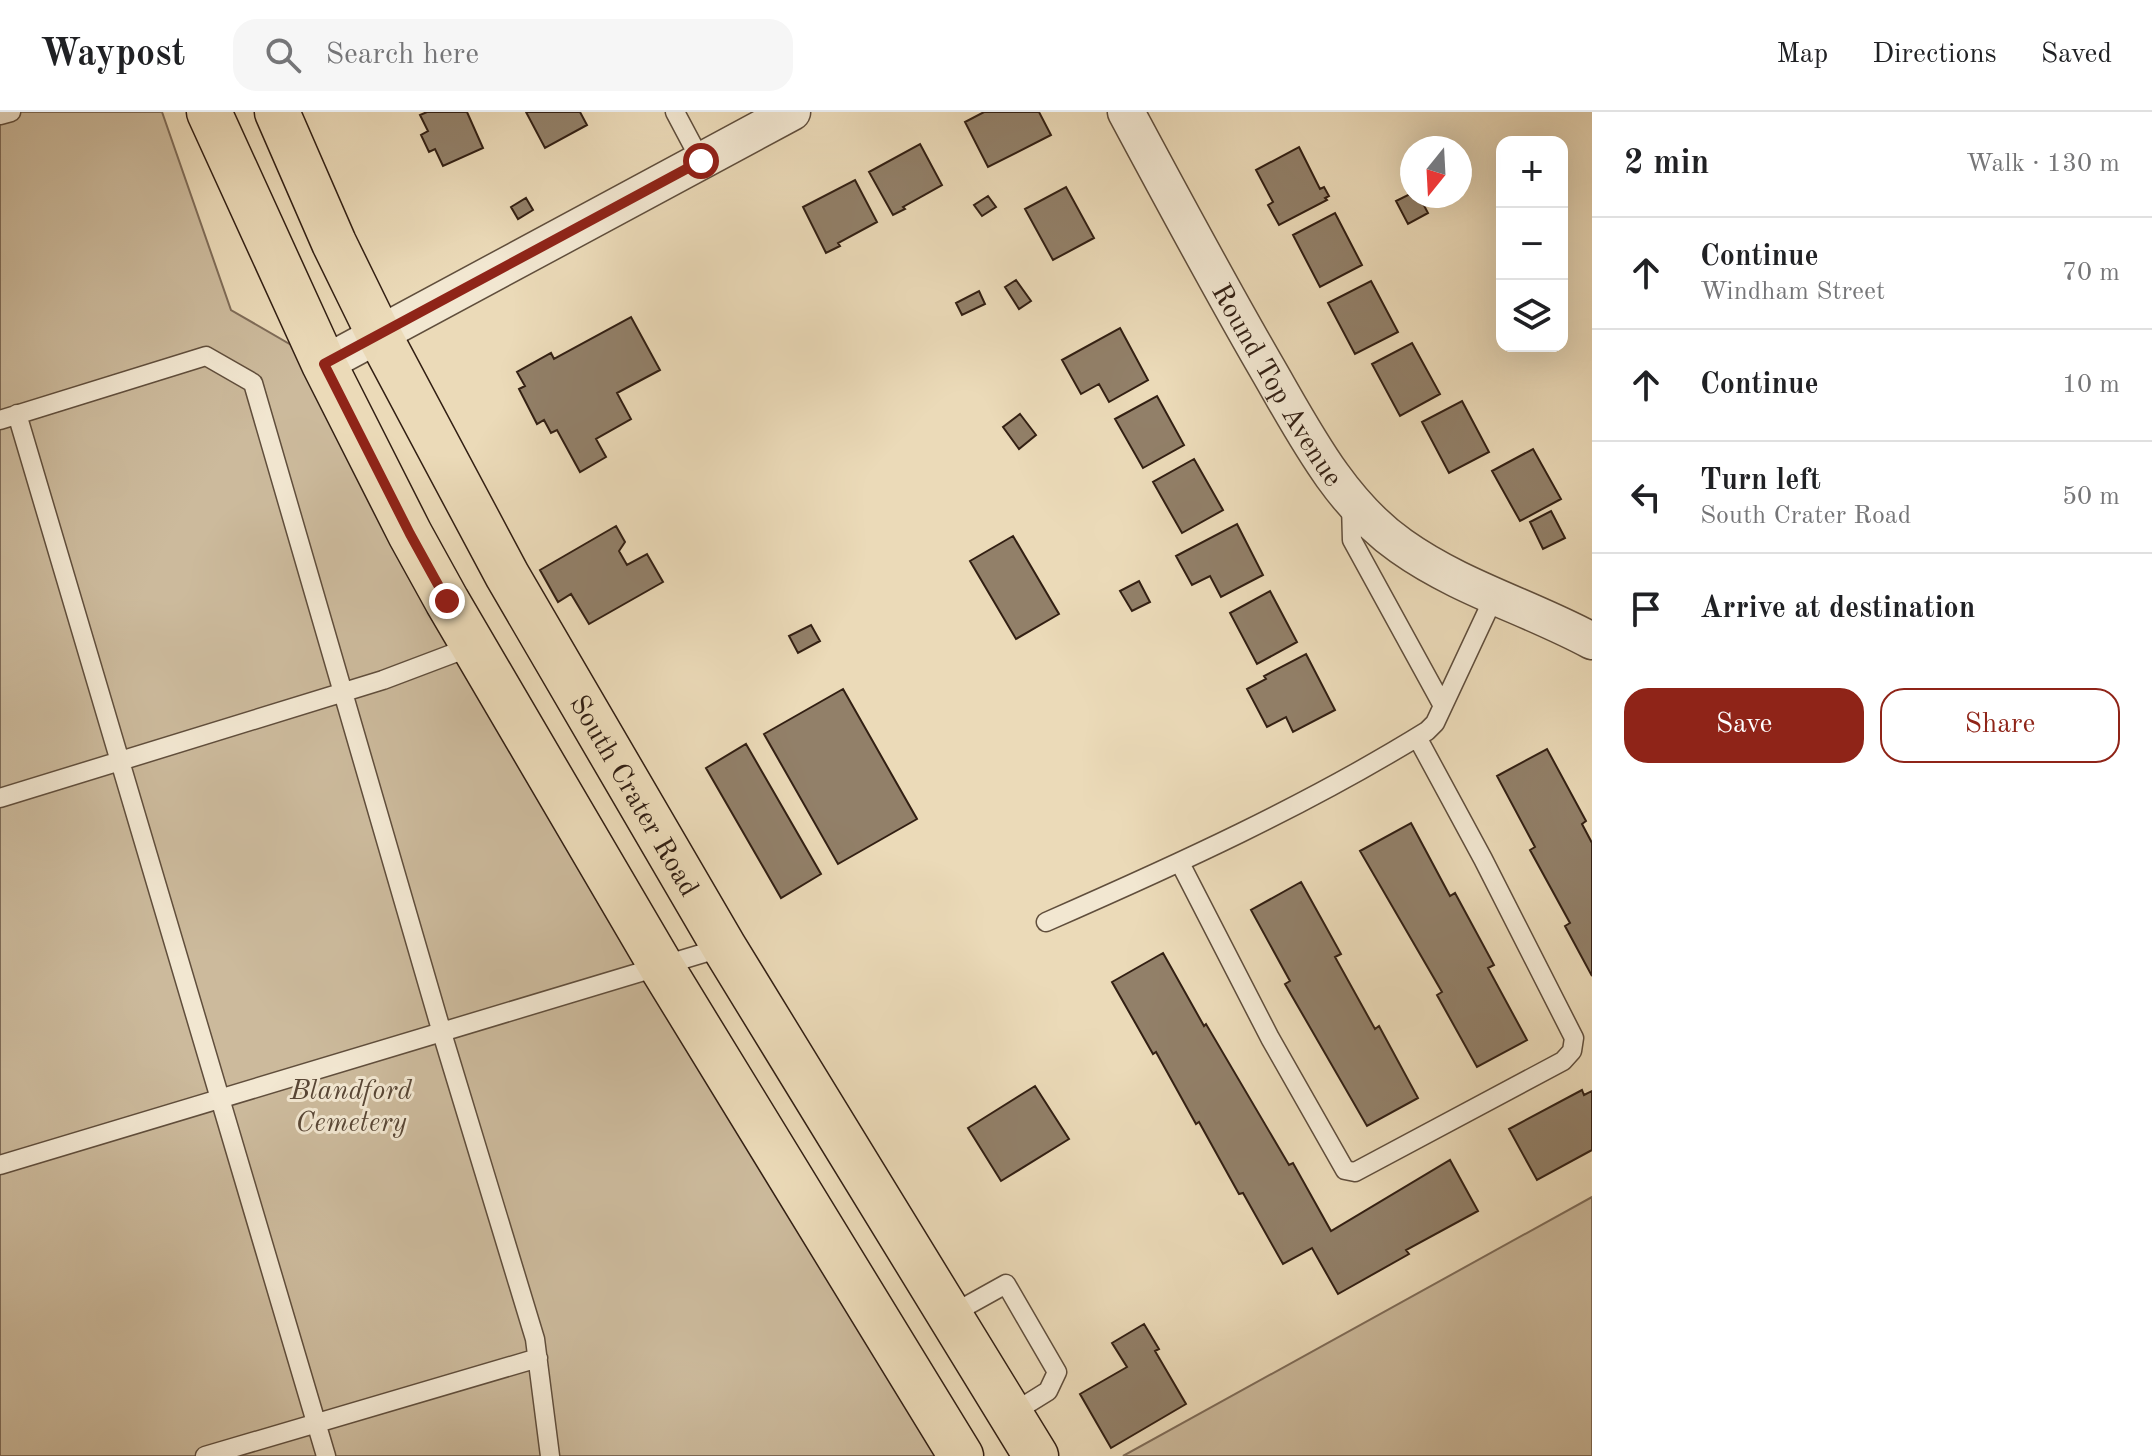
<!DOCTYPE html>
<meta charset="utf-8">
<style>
body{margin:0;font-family:"Old Standard TT",serif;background:#f6f6f6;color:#202124}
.controls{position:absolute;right:24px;top:24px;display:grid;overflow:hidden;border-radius:16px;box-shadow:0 8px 32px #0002}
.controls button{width:72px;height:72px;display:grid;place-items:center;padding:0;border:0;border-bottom:2px solid #e0e0e0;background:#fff;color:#202124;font:40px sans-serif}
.compass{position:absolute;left:1400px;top:24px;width:72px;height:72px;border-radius:50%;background:#fff;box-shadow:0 8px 32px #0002;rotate:198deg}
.stop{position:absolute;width:24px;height:24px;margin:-18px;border:6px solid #8f2418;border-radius:50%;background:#fff}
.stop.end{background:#8f2418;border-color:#fff;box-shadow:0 2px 8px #0008}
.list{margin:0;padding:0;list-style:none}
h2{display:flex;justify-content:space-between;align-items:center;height:104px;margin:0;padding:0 32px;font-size:34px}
h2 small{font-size:26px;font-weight:400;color:#757577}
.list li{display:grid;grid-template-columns:52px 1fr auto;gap:24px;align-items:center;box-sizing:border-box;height:112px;padding:0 32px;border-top:2px solid #e0e0e0}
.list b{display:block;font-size:30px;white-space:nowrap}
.list p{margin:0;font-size:26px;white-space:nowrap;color:#757577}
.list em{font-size:26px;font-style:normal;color:#757577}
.actions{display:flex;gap:16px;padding:24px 32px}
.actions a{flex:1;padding:18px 0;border:2px solid #8f2418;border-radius:24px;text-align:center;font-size:28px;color:#8f2418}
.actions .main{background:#8f2418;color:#fff}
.icon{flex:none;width:44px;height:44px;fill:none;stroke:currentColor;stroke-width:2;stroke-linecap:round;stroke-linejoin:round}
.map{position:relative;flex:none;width:1592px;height:1344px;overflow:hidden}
header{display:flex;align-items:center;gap:48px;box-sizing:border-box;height:112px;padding:0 40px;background:#fff;border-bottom:2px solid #e0e0e0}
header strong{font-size:38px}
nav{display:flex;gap:44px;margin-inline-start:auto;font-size:28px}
.search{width:560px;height:72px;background:#f6f6f6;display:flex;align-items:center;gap:20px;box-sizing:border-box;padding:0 28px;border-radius:24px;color:#757577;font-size:30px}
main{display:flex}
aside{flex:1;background:#fff}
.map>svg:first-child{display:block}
</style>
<header>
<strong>Waypost</strong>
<div class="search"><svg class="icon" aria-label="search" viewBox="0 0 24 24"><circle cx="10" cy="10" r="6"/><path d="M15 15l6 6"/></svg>Search here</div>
<nav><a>Map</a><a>Directions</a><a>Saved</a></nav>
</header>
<main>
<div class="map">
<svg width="1592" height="1344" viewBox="0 0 1592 1344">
<rect width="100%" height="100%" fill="#ebdab8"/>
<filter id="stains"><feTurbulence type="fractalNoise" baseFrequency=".0025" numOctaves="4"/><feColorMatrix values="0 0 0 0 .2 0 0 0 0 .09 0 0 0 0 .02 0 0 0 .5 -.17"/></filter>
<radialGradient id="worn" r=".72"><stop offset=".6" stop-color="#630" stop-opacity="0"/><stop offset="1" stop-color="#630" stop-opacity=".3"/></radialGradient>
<!-- green -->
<path fill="#ccba9c" stroke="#7f6c58" stroke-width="2" d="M 0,0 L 162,0 L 231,198 L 324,252 L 966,1344 L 0,1344 Z
M 1592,1085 L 1592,1344 L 1123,1344 Z"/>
<!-- building -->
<path fill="#928069" stroke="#321f13" stroke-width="2" d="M 427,0 L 467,0 L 483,36 L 443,54 L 435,37 L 429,40 L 421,23 L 428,19 L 420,3 Z
M 526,0 L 580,0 L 587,13 L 545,36 Z
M 984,0 L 1039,0 L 1051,23 L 988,55 L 965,10 Z
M 920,32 L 942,73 L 903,95 L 905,97 L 893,103 L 869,60 Z
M 1299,35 L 1320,77 L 1324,75 L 1329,84 L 1325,86 L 1327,88 L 1279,113 L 1268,93 L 1273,90 L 1256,58 Z
M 855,68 L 877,110 L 838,131 L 840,134 L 826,141 L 803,95 Z
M 1066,75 L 1094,126 L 1053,148 L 1025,97 Z
M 1412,81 L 1412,84 L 1419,84 L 1428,101 L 1408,112 L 1396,89 Z
M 988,84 L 996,95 L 982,104 L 974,93 Z
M 526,86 L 533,98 L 518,107 L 511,95 Z
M 1335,101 L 1362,153 L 1320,175 L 1293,123 Z
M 1016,168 L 1031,189 L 1019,197 L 1005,175 Z
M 1371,169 L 1398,220 L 1355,242 L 1328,191 Z
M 979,179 L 985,192 L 962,203 L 956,191 Z
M 631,205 L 660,258 L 617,281 L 631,307 L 596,327 L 606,345 L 580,360 L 557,318 L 551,321 L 544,308 L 537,312 L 519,277 L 525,274 L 517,260 L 551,241 L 554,247 Z
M 1120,216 L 1148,268 L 1109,290 L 1099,272 L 1081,282 L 1062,248 Z
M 1412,231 L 1440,282 L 1400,304 L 1372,252 Z
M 1157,284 L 1184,333 L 1143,356 L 1115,307 Z
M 1462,289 L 1489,340 L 1449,361 L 1422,310 Z
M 1020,302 L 1036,323 L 1019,337 L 1003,315 Z
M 1533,337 L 1561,387 L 1520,409 L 1492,359 Z
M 1194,347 L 1223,398 L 1182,421 L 1153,370 Z
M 1551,399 L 1565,426 L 1543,437 L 1530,410 Z
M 1237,412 L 1263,463 L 1221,485 L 1210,464 L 1192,473 L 1176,444 Z
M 616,414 L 625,430 L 619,439 L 627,453 L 647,442 L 663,470 L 589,512 L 571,482 L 558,490 L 540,458 Z
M 1013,424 L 1059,502 L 1016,527 L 970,449 Z
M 1139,469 L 1150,490 L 1132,499 L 1120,479 Z
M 1270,479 L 1297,530 L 1257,552 L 1230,501 Z
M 811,513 L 820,529 L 798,541 L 789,524 Z
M 1306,542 L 1335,598 L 1293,620 L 1286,605 L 1267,615 L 1247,577 L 1266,567 L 1264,564 Z
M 843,577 L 917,707 L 838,752 L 764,622 Z
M 746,632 L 821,762 L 781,786 L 706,656 Z
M 1547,637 L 1586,709 L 1582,712 L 1592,731 L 1592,864 L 1565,814 L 1570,811 L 1530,738 L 1535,735 L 1497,664 Z
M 1411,711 L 1450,784 L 1455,781 L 1494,853 L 1488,856 L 1527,928 L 1477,955 L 1437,883 L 1442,880 L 1360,739 Z
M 1301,770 L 1341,842 L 1335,845 L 1375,917 L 1379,914 L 1418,986 L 1367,1014 L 1285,872 L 1290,869 L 1251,798 Z
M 1163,841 L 1204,914 L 1206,912 L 1289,1053 L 1293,1051 L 1331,1119 L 1450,1048 L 1478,1099 L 1406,1138 L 1409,1142 L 1338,1182 L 1312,1136 L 1283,1152 L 1243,1081 L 1239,1082 L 1199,1010 L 1196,1012 L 1156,940 L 1153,942 L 1112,870 Z
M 1035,974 L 1069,1027 L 1001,1069 L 968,1016 Z
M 1582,978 L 1584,983 L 1592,979 L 1592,1038 L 1537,1068 L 1509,1017 Z
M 1144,1212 L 1159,1237 L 1155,1239 L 1186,1292 L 1111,1336 L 1080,1282 L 1127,1255 L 1112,1231 Z"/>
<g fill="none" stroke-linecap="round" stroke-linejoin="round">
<defs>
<path id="service" d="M 675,0 L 701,49
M 0,3 L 11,0
M 17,302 L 326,1344
M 0,308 L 206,244 L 253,271 L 442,921 L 535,1227 L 550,1344
M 1351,392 L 1352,428 L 1443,594
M 0,686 L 383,568 L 473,534
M 1180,751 L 1270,926 L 1345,1058 L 1355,1060 L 1563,949 L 1572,939 L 1574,926 L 1483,747 L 1417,625
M 1046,810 C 1176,753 1306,694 1427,619 L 1435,611 L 1494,485
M 0,1053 L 724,835
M 952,1202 L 1006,1172 L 1057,1260 L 1048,1279 L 1011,1302
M 205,1344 L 538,1246"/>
<g id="minor">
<path id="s1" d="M 1126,0 C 1171,84 1216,168 1264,251 C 1302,316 1338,390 1401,434 C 1460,476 1529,495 1592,529"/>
<path d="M 324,252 L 792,0"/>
</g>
<g id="primary">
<path d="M 209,0 L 324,252 L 410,422 L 447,489 L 661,854 L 961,1344"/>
<path id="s2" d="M 277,0 L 334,131 L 379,223 L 507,463 L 724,835 L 1036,1344"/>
</g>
</defs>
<!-- service casing -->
<use href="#service" stroke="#604e3c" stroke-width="21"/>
<!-- minor casing -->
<use href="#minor" stroke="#604e3c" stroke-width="39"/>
<!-- primary casing -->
<use href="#primary" stroke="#321f13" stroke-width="47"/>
<!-- service -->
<use href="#service" stroke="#f2e7d1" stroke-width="18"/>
<!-- minor -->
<use href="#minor" stroke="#f2e7d1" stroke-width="36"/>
<!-- primary -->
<use href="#primary" stroke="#ebdab8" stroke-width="44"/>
</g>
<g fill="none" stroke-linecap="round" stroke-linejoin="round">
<!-- route -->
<path stroke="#8f2418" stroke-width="10" d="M 447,489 L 410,422 L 324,252 L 701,49"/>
</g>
<g text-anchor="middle" stroke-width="6" stroke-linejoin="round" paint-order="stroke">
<!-- street labels -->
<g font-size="28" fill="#321f13" stroke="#f2e7d1">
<text dy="10" stroke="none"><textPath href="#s1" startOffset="312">Round Top Avenue</textPath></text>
<text dy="10" stroke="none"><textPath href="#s2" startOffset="772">South Crater Road</textPath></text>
</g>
<!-- park labels -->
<g font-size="28" font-style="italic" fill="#584635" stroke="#f2e7d1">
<text x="351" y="987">Blandford<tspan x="351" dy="32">Cemetery</tspan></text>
</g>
</g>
<rect width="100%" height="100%" filter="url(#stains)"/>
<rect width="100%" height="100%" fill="url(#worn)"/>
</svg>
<div class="controls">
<button>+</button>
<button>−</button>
<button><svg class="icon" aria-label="layers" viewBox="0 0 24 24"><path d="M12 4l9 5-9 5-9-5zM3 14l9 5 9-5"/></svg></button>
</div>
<svg class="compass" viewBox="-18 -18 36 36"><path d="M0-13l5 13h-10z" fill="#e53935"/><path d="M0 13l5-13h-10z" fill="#757577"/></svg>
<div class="stop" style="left:701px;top:49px"></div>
<div class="stop end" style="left:447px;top:489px"></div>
</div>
<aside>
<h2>2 min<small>Walk · 130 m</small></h2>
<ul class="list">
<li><svg class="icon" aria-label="ahead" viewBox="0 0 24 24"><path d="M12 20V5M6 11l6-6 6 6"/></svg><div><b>Continue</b><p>Windham Street</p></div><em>70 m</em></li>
<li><svg class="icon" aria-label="ahead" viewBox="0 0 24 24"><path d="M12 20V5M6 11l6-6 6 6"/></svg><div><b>Continue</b></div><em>10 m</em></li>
<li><svg class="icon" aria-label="left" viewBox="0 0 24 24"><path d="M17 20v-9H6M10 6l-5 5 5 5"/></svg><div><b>Turn left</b><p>South Crater Road</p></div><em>50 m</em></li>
<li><svg class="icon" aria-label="arrive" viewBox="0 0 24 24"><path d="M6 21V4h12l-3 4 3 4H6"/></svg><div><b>Arrive at destination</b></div></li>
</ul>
<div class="actions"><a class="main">Save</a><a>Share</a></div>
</aside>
</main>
